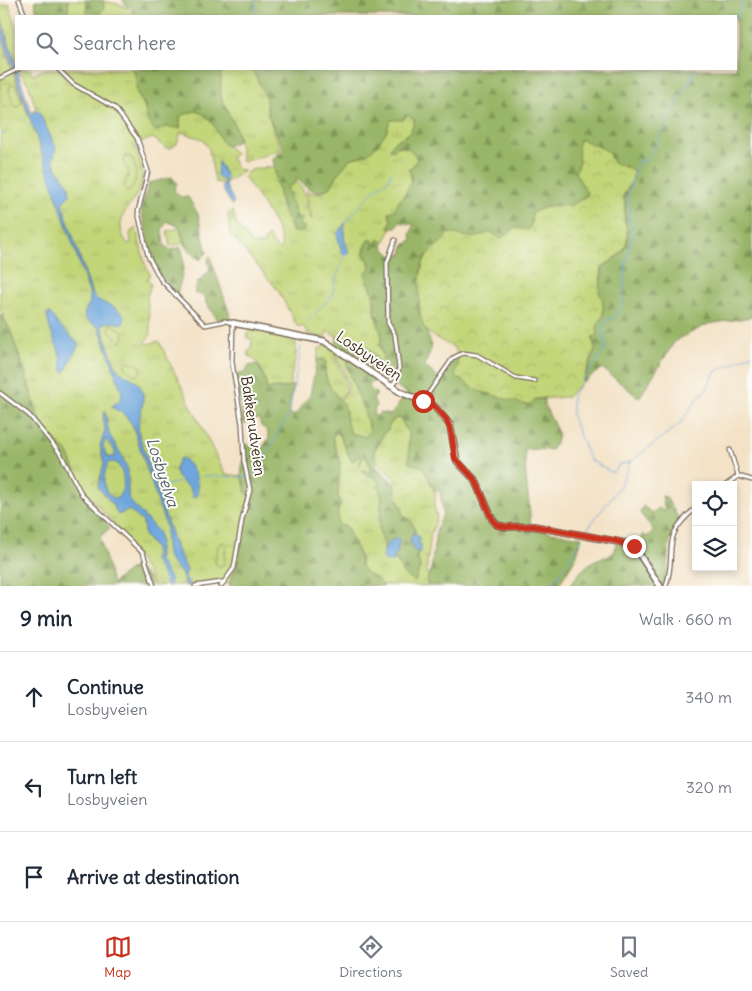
<!DOCTYPE html>
<meta charset="utf-8">
<style>
body{margin:0;font-family:Delius,sans-serif;background:#f2f2f3;color:#1f2937}
.controls{position:absolute;right:15px;bottom:15px;display:grid;overflow:hidden;border-radius:0px;box-shadow:0 2px 8px #0003}
.controls button{width:45px;height:45px;display:grid;place-items:center;padding:0;border:0;border-bottom:1px solid #e0e1e3;background:#fff;color:#1f2937;font:25px sans-serif}
.stop{position:absolute;width:15px;height:15px;margin:-11px;border:4px solid #c8321e;border-radius:50%;background:#fff}
.stop.end{background:#c8321e;border-color:#fff;box-shadow:0 1px 5px #0008}
.list{margin:0;padding:0;list-style:none}
h2{display:flex;justify-content:space-between;align-items:center;height:65px;margin:0;padding:0 20px;font-size:21px}
h2 small{font-size:16px;font-weight:400;color:#747a83}
.list li{display:grid;grid-template-columns:32px 1fr auto;gap:15px;align-items:center;box-sizing:border-box;height:90px;padding:0 20px;border-top:1px solid #e0e1e3}
.list b{display:block;font-size:19px;white-space:nowrap}
.list p{margin:0;font-size:16px;white-space:nowrap;color:#747a83}
.list em{font-size:16px;font-style:normal;color:#747a83}
.icon{flex:none;width:28px;height:28px;fill:none;stroke:currentColor;stroke-width:2;stroke-linecap:round;stroke-linejoin:round}
.map{position:relative;flex:none;width:752px;height:586px;overflow:hidden}
.search{position:absolute;background:#fff;box-shadow:0 2px 8px #0003;left:15px;right:15px;top:15px;height:55px;display:flex;align-items:center;gap:12px;box-sizing:border-box;padding:0 18px;border-radius:0px;color:#747a83;font-size:19px}
.sheet{height:335px;background:#fff}
nav{display:flex;justify-content:space-around;align-items:center;box-sizing:border-box;height:70px;border-top:1px solid #e0e1e3;background:#fff;font-size:14px;color:#747a83}
nav a{display:grid;justify-items:center;gap:2px}
nav .on{color:#c8321e}
.map>svg:first-child{display:block}
</style>
<div class="map">
<svg width="752" height="586" viewBox="0 0 752 586">
<defs>
<pattern id="grass-tufts" width="24" height="20" patternUnits="userSpaceOnUse" patternTransform="scale(1.25)"><rect width="24" height="20" fill="#c2d578"/><path d="M3 7l-1-3M5 7V3M7 7l1-3M15 17l-1-3M17 17v-4M19 17l1-3" fill="none" stroke="#a8b767"/></pattern>
<pattern id="forest-firs" width="22" height="20" patternUnits="userSpaceOnUse" patternTransform="scale(1.25)"><rect width="22" height="20" fill="#99b668"/><path d="M5 1l3.5 6h-7zM16 11l3.5 6h-7z" fill="#7e9455"/></pattern>
<pattern id="park-crowns" width="20" height="18" patternUnits="userSpaceOnUse" patternTransform="scale(1.25)"><rect width="20" height="18" fill="#c2d578"/><path d="M2 6a3 3 0 1 1 6 0M12 15a3 3 0 1 1 6 0" fill="none" stroke="#a8b767"/></pattern>
</defs>
<rect width="100%" height="100%" fill="#fdfcf7"/>
<filter id="ink" filterUnits="userSpaceOnUse"><feTurbulence type="fractalNoise" baseFrequency=".02" numOctaves="2"/><feDisplacementMap in="SourceGraphic" scale="10" xChannelSelector="R" yChannelSelector="G"/><feConvolveMatrix kernelMatrix="1 2 1 2 8 2 1 2 1" color-interpolation-filters="sRGB"/></filter>
<filter id="wash" filterUnits="userSpaceOnUse"><feTurbulence type="fractalNoise" baseFrequency=".0096" numOctaves="4" result="noise"/><feDisplacementMap in="SourceGraphic" scale="20" xChannelSelector="R" yChannelSelector="G"/><feGaussianBlur stdDeviation="1.12" result="paint"/><feColorMatrix in="noise" values="0 0 0 0 0 0 0 0 0 0 0 0 0 0 0 0 0 1.4 0 .05"/><feComposite in="paint" operator="in"/></filter>
<g filter="url(#wash)">
<rect width="100%" height="100%" fill="#f3e2c6"/>
<!-- grass -->
<path fill="url(#grass-tufts)" stroke="#7e804b" d="M 68,0 C 85,0 135,0 134,16 L 68,16 Z
M 9,4 L 16,28 L 16,64 L 0,14 L 0,6 Z
M 0,35 L 28,115 L 36,109 L 29,85 L 18,69 L 30,69 L 33,75 L 45,69 L 134,69 L 139,98 L 144,105 L 148,122 L 180,128 L 180,116 L 195,111 L 203,113 L 217,129 L 224,144 L 236,153 L 231,157 L 237,169 L 244,171 L 224,184 L 215,182 L 209,149 L 202,139 L 181,132 L 177,144 L 171,148 L 166,148 L 153,138 L 134,144 C 138,157 146,170 141,185 C 135,205 108,219 128,244 L 131,243 L 130,233 L 136,228 L 145,264 L 150,274 L 147,279 L 151,284 L 147,297 L 151,334 L 146,341 L 147,344 L 159,341 L 225,474 L 241,476 L 246,490 L 250,496 L 237,565 L 229,583 L 152,586 L 150,577 L 116,526 L 83,489 L 68,453 L 54,439 L 38,417 L 26,374 L 10,330 L 0,309 Z
M 217,69 L 252,69 L 266,94 L 268,115 L 281,150 L 242,162 L 238,135 L 221,96 L 220,73 Z
M 408,115 L 415,120 L 410,133 L 394,142 L 397,146 L 411,149 L 417,158 L 410,171 L 411,182 L 409,189 L 397,204 L 395,210 L 389,213 L 391,222 L 389,227 L 392,228 L 384,242 L 382,240 L 374,248 L 372,246 L 373,242 L 369,240 L 364,250 C 368,260 373,265 366,275 L 373,293 L 376,317 L 382,336 L 380,345 L 385,357 L 382,359 L 394,378 L 392,383 L 374,372 L 351,340 L 347,342 L 327,331 L 325,338 L 308,334 L 304,327 L 297,326 L 278,290 L 230,234 L 228,214 L 233,211 L 236,223 L 252,244 L 262,244 L 268,236 L 279,251 C 291,239 251,189 244,176 C 250,167 266,166 276,169 L 281,205 L 293,232 L 300,226 L 301,217 L 297,217 L 287,187 L 296,181 C 308,191 305,208 312,220 L 306,191 C 329,201 335,173 349,160 C 353,156 359,158 364,155 C 375,149 387,133 389,121 Z
M 249,329 L 290,336 L 296,342 L 296,354 L 289,387 L 267,389 C 265,377 260,361 249,356 L 248,350 L 251,350 L 252,339 L 247,338 Z
M 324,343 L 339,354 L 335,360 L 342,372 L 347,390 L 339,399 C 331,390 322,375 326,363 L 324,359 L 317,360 L 319,348 L 323,348 Z
M 341,355 L 349,358 L 347,362 C 351,369 350,378 354,386 C 361,400 366,416 370,431 L 366,437 L 353,436 L 345,421 L 345,406 L 340,401 L 349,388 L 344,371 L 337,360 Z
M 396,418 L 400,418 L 409,435 L 409,463 L 423,467 L 436,495 L 434,505 L 437,518 L 431,534 L 426,573 L 429,575 L 427,581 L 428,586 L 381,585 C 376,578 368,576 364,571 C 360,566 361,561 360,556 C 354,540 326,524 341,505 L 338,495 L 340,462 L 332,436 L 338,432 L 352,462 L 357,456 L 362,456 L 358,469 L 364,454 L 368,459 L 371,473 L 362,471 L 374,476 L 379,482 C 378,488 382,491 382,497 C 380,531 375,528 392,561 L 395,559 L 401,567 L 402,573 L 415,582 L 420,567 L 417,556 L 421,544 L 418,543 L 414,528 L 402,514 L 393,476 C 384,471 376,461 374,451 C 382,439 385,428 396,418 Z"/>
<!-- forest -->
<path fill="url(#forest-firs)" stroke="#6a7043" d="M 35,0 L 68,0 L 68,16 L 37,16 Z
M 86,0 L 103,0 L 104,8 L 100,13 L 87,13 Z
M 122,0 L 752,0 L 752,317 L 708,324 L 675,341 L 639,398 L 602,368 L 583,382 L 595,349 L 593,337 L 597,335 L 597,325 L 603,317 L 603,301 L 599,292 L 603,267 C 617,257 630,250 627,230 C 626,226 624,223 624,219 C 625,209 626,205 624,195 L 633,179 L 633,170 L 612,162 L 608,152 L 582,140 L 579,140 L 579,164 L 575,172 L 588,194 L 569,207 L 548,206 L 532,213 L 531,223 L 528,230 L 516,229 L 499,239 L 491,232 L 473,239 L 445,239 L 425,257 L 421,270 L 419,312 L 432,346 L 425,366 L 438,378 L 457,356 L 458,362 L 535,399 L 544,399 L 544,404 L 558,433 L 556,443 L 551,450 L 525,449 C 524,475 530,502 531,529 L 582,537 L 576,557 L 558,586 L 428,586 L 427,581 L 431,570 L 436,531 L 443,514 L 440,491 L 435,491 L 423,467 L 409,463 L 409,435 L 400,418 C 393,418 389,423 388,430 L 382,434 L 381,441 L 374,451 L 377,468 L 390,479 L 394,486 L 396,498 L 403,508 L 402,514 C 409,520 414,521 415,532 L 412,533 L 419,553 L 417,556 L 420,567 L 415,582 L 402,573 L 398,561 L 395,559 L 387,562 L 383,558 L 385,547 L 379,530 L 382,496 L 378,487 L 379,482 L 374,476 L 367,476 L 361,472 L 364,470 L 371,473 L 368,459 L 362,454 L 352,462 L 338,432 L 332,436 L 340,462 L 338,495 L 341,505 L 338,509 L 338,525 L 346,526 L 360,557 L 360,564 L 365,572 L 377,579 L 384,586 L 229,586 L 237,565 L 250,496 L 245,492 L 245,484 L 241,476 L 243,459 L 245,458 L 245,444 L 255,448 L 263,447 L 269,438 L 267,430 L 261,426 L 259,419 L 248,421 L 245,425 L 243,422 L 236,375 L 244,373 L 249,366 L 257,364 L 264,376 L 267,389 L 286,388 L 293,385 L 289,413 L 293,415 L 296,414 L 310,395 L 317,360 L 324,359 L 326,363 C 321,379 335,394 345,406 C 347,418 345,425 353,435 L 355,434 L 366,437 L 370,431 L 369,425 L 346,363 L 349,358 L 378,379 L 369,385 L 370,389 L 377,394 L 373,399 L 376,405 L 373,416 L 377,416 L 380,413 L 391,415 L 407,393 L 394,385 L 398,378 L 383,358 L 380,345 L 382,336 L 376,317 L 373,293 L 365,273 L 370,269 L 370,263 L 363,253 L 369,240 L 373,240 L 373,248 L 379,239 L 382,240 L 384,248 L 392,256 L 402,254 L 404,245 L 410,242 L 412,238 L 410,235 L 414,225 L 399,222 L 396,227 L 388,227 L 391,222 L 389,212 L 395,210 C 399,196 418,185 409,170 L 418,160 C 413,152 407,144 397,146 L 394,151 L 390,149 L 394,142 L 410,133 L 415,120 L 407,115 L 403,120 L 390,120 L 387,131 L 377,145 L 369,153 L 350,159 L 337,175 L 331,187 C 313,196 310,189 297,179 L 295,183 L 287,187 L 297,217 L 303,218 L 299,225 L 305,227 L 302,232 L 293,232 C 292,224 287,221 284,215 C 281,207 273,165 273,158 L 284,150 L 268,115 L 265,95 L 252,69 L 736,69 L 736,16 L 134,16 L 132,6 L 128,7 Z
M 134,69 L 218,69 C 224,77 219,87 221,96 C 225,112 238,124 238,141 L 227,146 C 215,139 218,116 195,111 L 180,116 L 180,128 L 166,127 L 156,131 L 148,122 L 144,105 L 137,93 Z
M 172,177 L 177,183 L 174,190 L 181,197 L 188,197 L 198,214 L 207,253 L 200,260 L 186,248 L 180,227 L 167,221 L 162,230 L 164,245 L 170,250 L 181,247 C 187,263 181,279 177,294 L 156,270 L 142,215 L 142,205 L 149,183 Z
M 210,256 L 231,318 L 218,320 L 206,303 L 205,296 L 194,293 L 198,282 L 210,270 L 208,260 Z
M 0,314 L 10,329 L 39,418 L 54,439 L 68,453 L 83,489 L 110,528 L 100,537 L 112,583 L 135,566 L 148,578 L 150,586 L 0,586 Z
M 337,336 L 347,342 L 356,340 C 366,345 376,354 380,365 L 374,372 L 336,345 Z
M 662,496 L 666,497 L 680,521 C 662,546 671,555 665,583 L 660,586 L 570,586 C 578,573 592,557 608,557 L 615,551 L 616,543 L 628,545 L 634,549 L 643,534 L 647,537 L 654,530 L 640,513 L 643,506 L 652,513 L 659,508 L 665,512 Z"/>
<!-- park -->
<path fill="url(#park-crowns)" stroke="#7e804b" d="M 583,140 L 608,151 L 612,162 L 633,170 L 633,179 L 623,196 C 626,207 624,209 624,219 C 624,223 627,227 627,230 C 629,250 617,257 602,267 L 599,292 L 603,301 L 603,316 L 597,326 L 598,335 L 592,337 L 595,349 L 582,382 L 567,397 L 535,399 L 530,404 L 523,404 L 477,390 L 455,376 L 458,362 L 456,349 C 447,343 433,338 426,330 C 416,319 418,272 425,259 C 430,249 443,244 448,233 L 474,238 L 491,232 L 500,239 L 516,228 L 527,230 L 531,225 L 532,213 C 544,208 556,202 569,207 L 588,195 L 575,172 L 579,165 L 578,141 Z"/>
<!-- pitch -->
<path fill="#c2d578" stroke="#7e804b" d="M 11,84 L 16,85 L 22,102 L 17,107 L 13,105 L 9,90 Z
M 126,156 L 132,158 C 137,168 138,185 128,192 L 124,187 L 129,172 L 123,162 Z
M 180,228 L 183,243 L 170,246 L 167,231 Z
M 111,324 L 122,330 L 124,335 L 122,342 L 119,342 L 109,329 Z
M 128,361 L 140,365 L 141,371 L 138,375 L 134,375 L 125,367 L 125,362 Z
M 222,542 L 226,544 L 224,564 L 219,567 L 215,562 L 218,546 Z"/>
<!-- water -->
<path fill="#6da6dd" stroke="#54687e" fill-rule="evenodd" d="M 0,18 L 31,112 L 33,114 L 36,110 L 39,111 L 56,148 L 53,160 L 56,167 L 69,186 L 70,195 L 62,203 L 92,294 C 100,306 115,302 125,317 L 123,324 L 112,322 L 101,324 C 104,334 113,362 118,369 C 122,375 137,378 141,388 C 148,403 135,419 139,434 L 175,546 L 187,570 L 185,576 L 189,586 L 186,586 L 181,573 L 168,559 C 166,548 165,539 166,527 L 132,424 L 123,413 L 111,407 L 121,399 L 122,392 L 99,327 C 87,320 78,320 90,303 L 89,292 L 8,53 L 0,28 Z
M 218,161 L 227,177 L 225,184 L 234,202 L 232,205 L 222,188 L 224,181 L 217,176 Z
M 345,223 L 344,238 L 349,253 L 346,256 L 342,253 L 337,234 Z
M 50,313 L 57,323 L 79,344 L 65,372 L 62,370 C 63,350 48,334 47,314 Z
M 105,410 L 109,434 L 121,454 L 128,470 L 128,494 L 130,501 L 158,532 L 160,541 L 158,559 L 170,578 L 170,586 L 166,586 L 164,577 L 154,560 L 155,549 L 144,535 L 143,522 L 129,510 L 118,515 L 113,505 L 98,487 L 104,463 L 100,446 L 105,430 L 103,417 ZM 106,439 L 115,451 L 115,457 L 107,457 L 103,446 ZM 111,462 L 117,463 C 125,474 127,489 116,499 C 100,493 103,476 108,463 Z
M 180,458 C 192,460 202,487 196,497 L 192,497 L 191,490 C 181,479 168,477 180,458 Z
M 415,532 L 420,539 L 418,543 L 421,544 L 421,549 L 419,553 L 413,549 L 410,540 Z
M 396,538 L 399,541 L 397,553 L 392,561 L 387,562 L 383,558 C 382,548 388,542 396,538 Z"/>
<g fill="none" stroke-linecap="round" stroke-linejoin="round">
<!-- stream -->
<path stroke="#6da6dd" stroke-width="1" d="M 253,16 L 257,0
M 736,19 L 744,0
M 28,126 L 32,124
M 0,135 L 5,134
M 345,223 L 375,189 L 388,181 L 392,172
M 306,323 L 332,296 L 336,278 L 345,256
M 630,462 L 619,465 L 613,473 L 590,460 L 572,417 L 572,396 L 606,347 L 602,328 L 608,319 L 614,318 L 623,305 L 626,262 L 632,237 L 627,196 L 638,160 L 646,162 L 696,69
M 195,476 L 199,476
M 203,476 L 233,477
M 236,477 L 246,477 L 257,471 L 289,414 L 301,347
M 156,488 L 180,482
M 585,532 L 620,486 L 630,462 L 681,423 L 698,397 L 707,389 L 715,372 L 752,354
M 552,586 L 582,538"/>
</g>
</g>
<g filter="url(#ink)">
<g fill="none" stroke-linecap="round" stroke-linejoin="round">
<defs>
<path id="minor" d="M 19,0 L 25,16
M 58,69 L 73,84 L 115,108 L 137,138 L 148,171 L 138,212 L 148,256 L 161,280 L 205,325 L 225,321 L 233,323 L 232,362 L 242,424 L 244,461 L 250,490 L 242,520 L 234,568 L 221,586
M 0,78 L 18,69
M 392,386 L 397,379 L 399,368 L 395,335 L 388,323 L 387,263 L 395,240
M 0,393 L 29,415 L 60,453 L 82,495 L 143,553 L 154,586
M 423,401 L 453,358 L 463,353 L 477,355 L 516,378 L 535,381
M 730,450 L 738,476
M 726,485 L 738,476 L 752,480
M 195,586 L 222,582
M 666,586 C 678,549 658,539 696,508"/>
<path id="secondary" d="M 233,323 L 324,341 L 400,392 L 434,406 L 450,425 L 457,461 L 476,481 L 492,519 L 497,525 L 506,527 L 533,526 L 630,544 L 639,554 L 660,586"/>
</defs>
<!-- minor casing -->
<use href="#minor" stroke="#7b6a59" stroke-width="5.5"/>
<!-- secondary casing -->
<use href="#secondary" stroke="#7b6a59" stroke-width="8"/>
<!-- minor -->
<use href="#minor" stroke="#fff" stroke-width="3"/>
<!-- secondary -->
<use href="#secondary" stroke="#fff" stroke-width="5"/>
</g>
</g>
<g fill="none" stroke-linecap="round" stroke-linejoin="round" filter="url(#ink)">
<!-- route -->
<path stroke="#c8321e" stroke-width="6" d="M 423,401 L 434,406 L 446,419 L 451,431 L 455,458 L 476,481 L 492,519 L 497,525 L 506,527 L 533,526 L 616,541 L 634,546"/>
</g>
<g text-anchor="middle" stroke-width="4" stroke-linejoin="round" paint-order="stroke">
<!-- street labels -->
<g font-size="15" fill="#3b2a1e" stroke="#fdfcf7">
<text transform="translate(369 356) rotate(34)" y="5">Losbyveien</text>
<text transform="translate(253 426) rotate(82)" y="5">Bakkerudveien</text>
</g>
<!-- water labels -->
<g font-size="16" font-style="italic" fill="#4f5c6a" stroke="#fdfcf7">
<text transform="translate(163 472) rotate(72)" y="6">Losbyelva</text>
</g>
</g>
</svg>
<div class="controls">
<button><svg class="icon" aria-label="locate" viewBox="0 0 24 24"><circle cx="12" cy="12" r="6"/><path d="M12 2v4M12 18v4M2 12h4M18 12h4"/></svg></button>
<button><svg class="icon" aria-label="layers" viewBox="0 0 24 24"><path d="M12 4l9 5-9 5-9-5zM3 14l9 5 9-5"/></svg></button>
</div>
<div class="stop" style="left:423px;top:401px"></div>
<div class="stop end" style="left:634px;top:546px"></div>
<div class="search"><svg class="icon" aria-label="search" viewBox="0 0 24 24"><circle cx="10" cy="10" r="6"/><path d="M15 15l6 6"/></svg>Search here</div>
</div>
<section class="sheet">
<h2>9 min<small>Walk · 660 m</small></h2>
<ul class="list">
<li><svg class="icon" aria-label="ahead" viewBox="0 0 24 24"><path d="M12 20V5M6 11l6-6 6 6"/></svg><div><b>Continue</b><p>Losbyveien</p></div><em>340 m</em></li>
<li><svg class="icon" aria-label="left" viewBox="0 0 24 24"><path d="M17 20v-9H6M10 6l-5 5 5 5"/></svg><div><b>Turn left</b><p>Losbyveien</p></div><em>320 m</em></li>
<li><svg class="icon" aria-label="arrive" viewBox="0 0 24 24"><path d="M6 21V4h12l-3 4 3 4H6"/></svg><div><b>Arrive at destination</b></div></li>
</ul>
</section>
<nav>
<a class="on"><svg class="icon" aria-label="map" viewBox="0 0 24 24"><path d="M3 6l6-2 6 2 6-2v14l-6 2-6-2-6 2zM9 4v14M15 6v14"/></svg>Map</a>
<a><svg class="icon" aria-label="directions" viewBox="0 0 24 24"><path d="M12 3l9 9-9 9-9-9zM9 14v-3h6M13 9l2 2-2 2"/></svg>Directions</a>
<a><svg class="icon" aria-label="saved" viewBox="0 0 24 24"><path d="M7 4h10v16l-5-4-5 4z"/></svg>Saved</a>
</nav>
